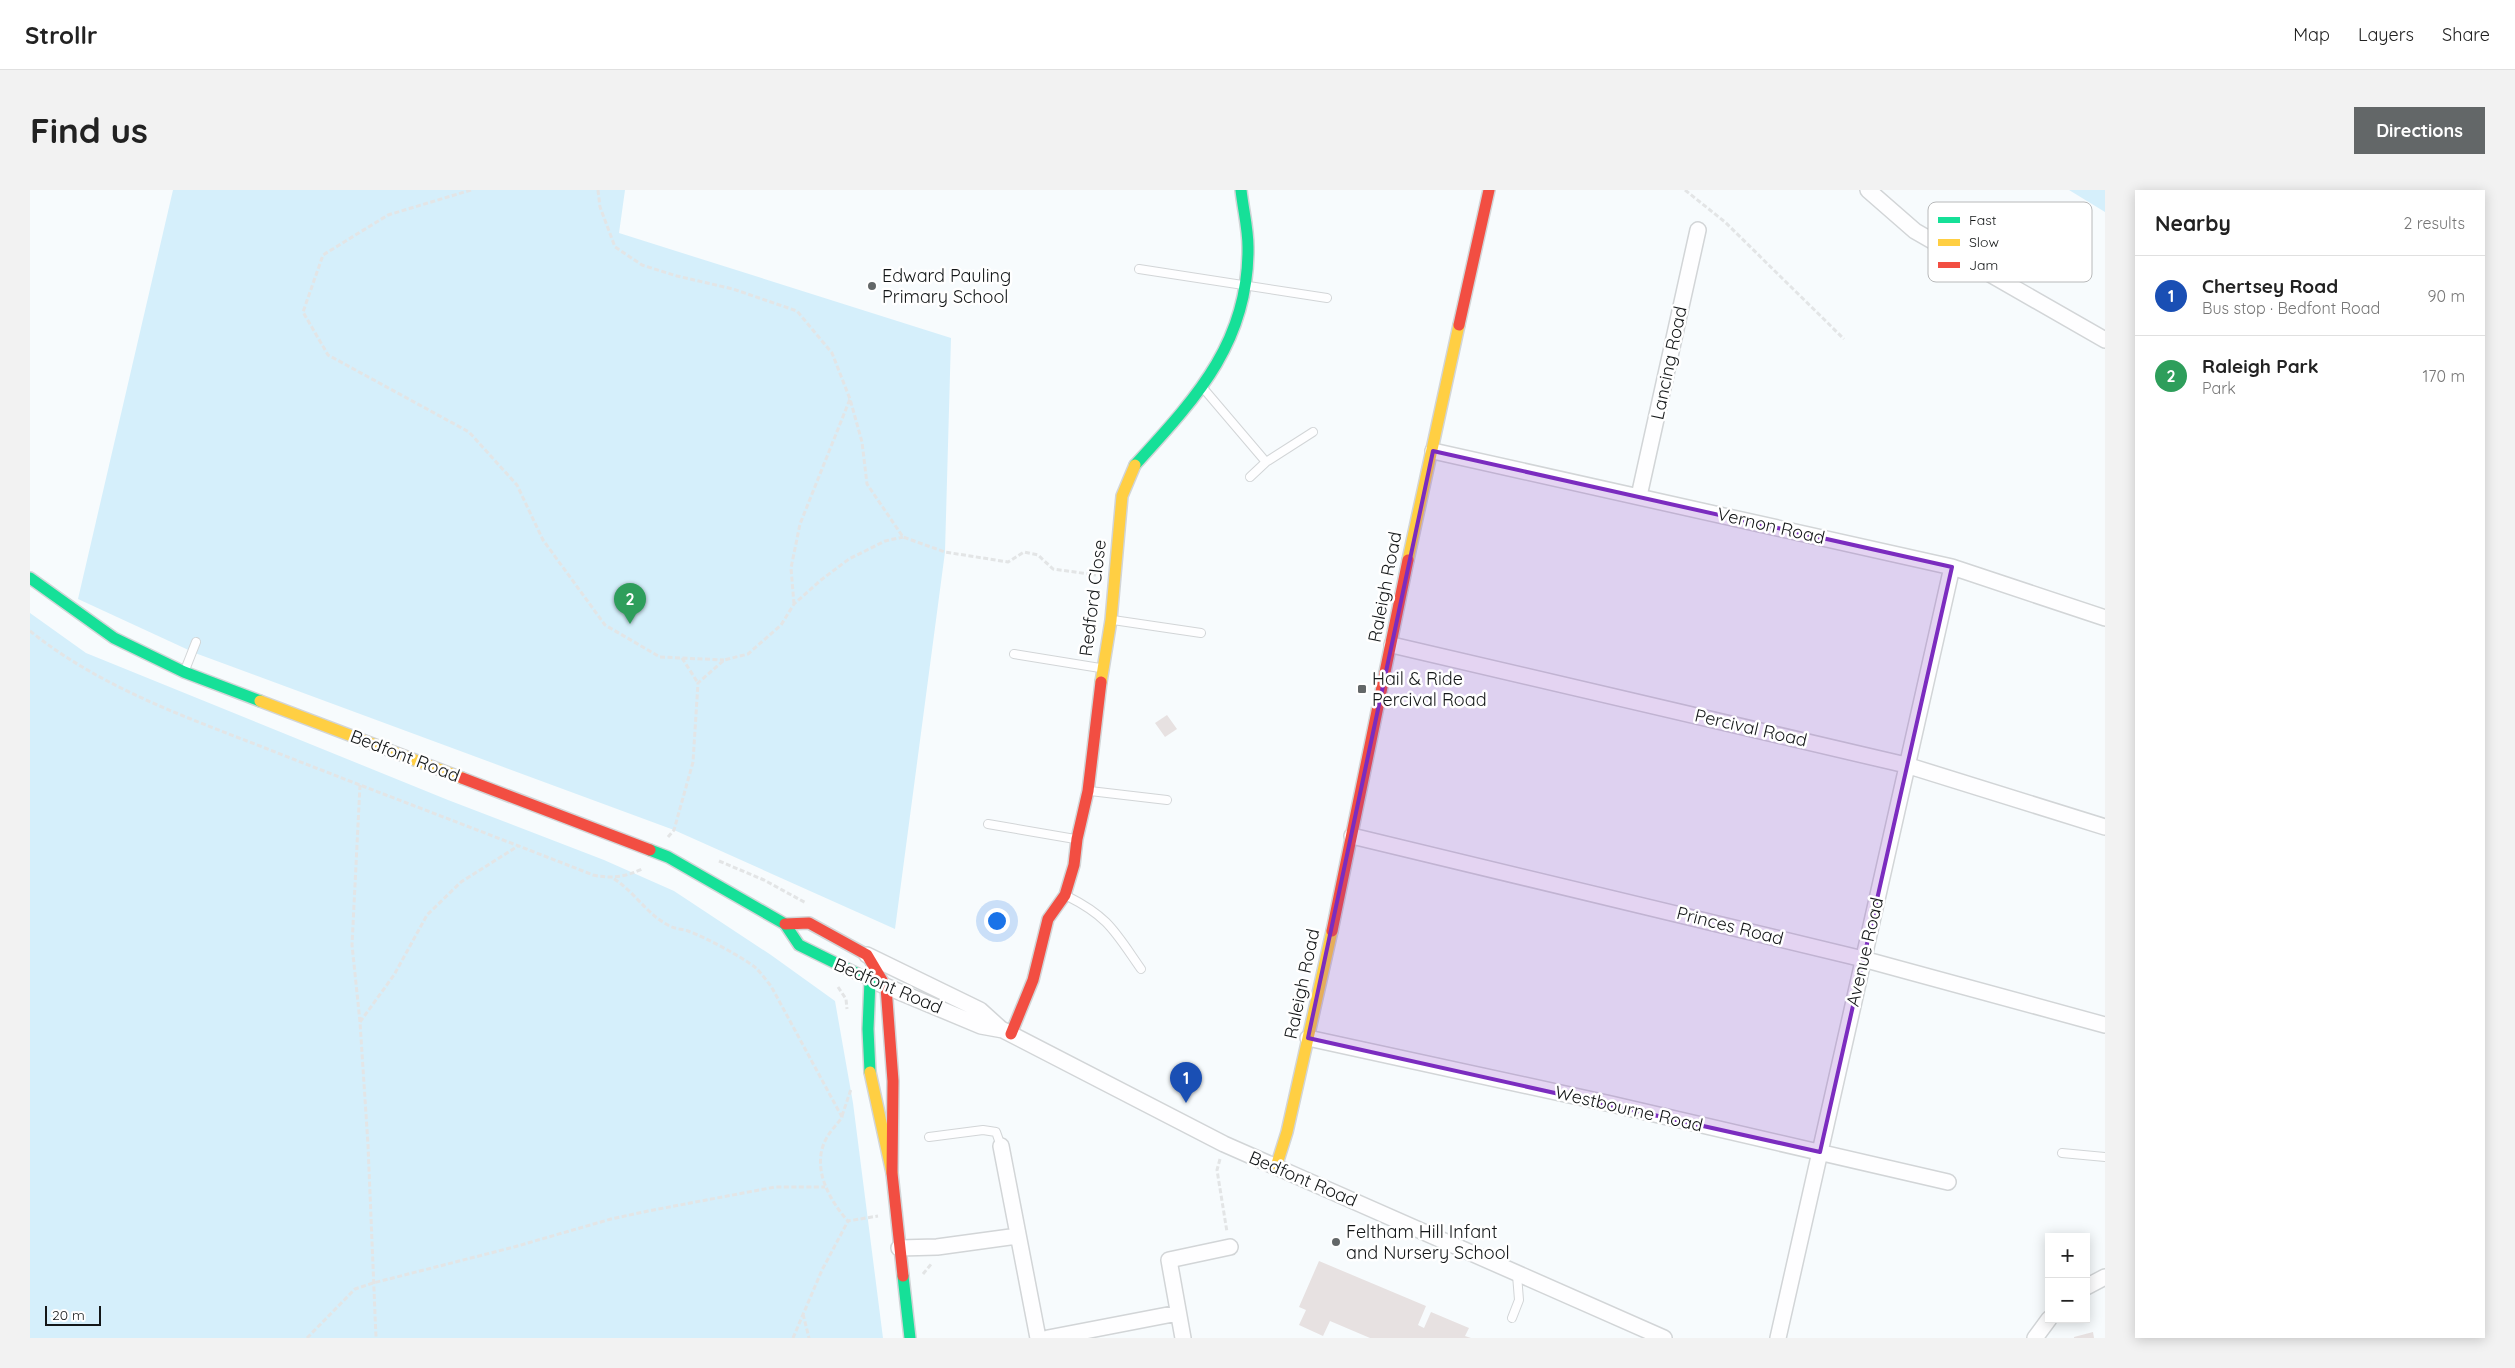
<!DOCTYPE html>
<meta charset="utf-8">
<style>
body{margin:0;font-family:Quicksand,sans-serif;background:#f2f2f2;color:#222}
.controls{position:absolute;right:15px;bottom:15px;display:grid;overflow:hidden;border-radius:0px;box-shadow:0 2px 12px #0003}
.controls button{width:45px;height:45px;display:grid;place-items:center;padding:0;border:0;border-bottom:1px solid #e0e0e0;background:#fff;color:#222;font:25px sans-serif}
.scale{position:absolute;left:15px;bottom:12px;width:56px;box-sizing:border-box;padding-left:5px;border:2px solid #141718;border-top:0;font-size:14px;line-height:18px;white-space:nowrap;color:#141718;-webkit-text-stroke:4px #fff;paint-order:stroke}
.you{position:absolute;left:966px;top:730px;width:18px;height:18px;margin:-12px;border:4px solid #fff;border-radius:50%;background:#1a73e8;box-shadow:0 0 0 8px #1a73e833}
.badge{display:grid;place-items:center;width:32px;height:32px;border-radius:50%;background:#636768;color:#fff;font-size:16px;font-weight:700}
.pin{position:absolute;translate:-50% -41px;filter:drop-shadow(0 1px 2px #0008)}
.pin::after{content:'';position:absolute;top:26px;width:18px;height:15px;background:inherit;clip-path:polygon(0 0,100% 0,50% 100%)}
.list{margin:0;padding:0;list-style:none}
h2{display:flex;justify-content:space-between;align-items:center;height:65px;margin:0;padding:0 20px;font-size:21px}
h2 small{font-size:16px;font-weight:400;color:#767676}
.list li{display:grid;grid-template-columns:32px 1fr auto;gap:15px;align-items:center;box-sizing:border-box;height:80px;padding:0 20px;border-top:1px solid #e0e0e0}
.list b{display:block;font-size:19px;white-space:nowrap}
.list p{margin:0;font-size:16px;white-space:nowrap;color:#767676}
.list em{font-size:16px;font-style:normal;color:#767676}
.map{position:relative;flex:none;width:2075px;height:1148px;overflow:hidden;border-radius:0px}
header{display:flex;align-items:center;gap:30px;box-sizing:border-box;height:70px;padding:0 25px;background:#fff;border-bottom:1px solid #e0e0e0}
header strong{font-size:24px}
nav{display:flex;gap:28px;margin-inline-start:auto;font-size:18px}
.intro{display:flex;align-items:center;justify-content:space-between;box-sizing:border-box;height:120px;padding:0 30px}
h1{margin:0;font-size:35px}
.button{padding:12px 22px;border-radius:0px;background:#636768;color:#fff;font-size:18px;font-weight:700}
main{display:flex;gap:30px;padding:0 30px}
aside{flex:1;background:#fff;border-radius:0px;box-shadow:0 2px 12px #0003}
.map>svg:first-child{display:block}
</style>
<header>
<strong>Strollr</strong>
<nav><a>Map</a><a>Layers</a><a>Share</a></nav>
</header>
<div class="intro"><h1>Find us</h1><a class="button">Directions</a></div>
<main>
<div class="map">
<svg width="2075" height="1148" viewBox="0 0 2075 1148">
<rect width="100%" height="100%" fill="#f7fbfd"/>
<!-- green -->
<path fill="#d5effb" d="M 143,0 L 595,0 L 589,43 L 921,148 L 915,362 L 865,739 L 644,640 L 165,463 L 48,409 Z
M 2039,0 L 2075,0 L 2075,22 Z
M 0,423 L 56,463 L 418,610 L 574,670 L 644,701 L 741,765 L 805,811 L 823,913 L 853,1148 L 0,1148 Z"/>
<!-- building -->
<path fill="#e7e1e1" d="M 1137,525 L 1147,539 L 1135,547 L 1125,533 Z
M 1289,1071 L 1396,1116 L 1388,1135 L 1394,1138 L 1401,1122 L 1439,1138 L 1435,1146 L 1441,1148 L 1340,1148 L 1300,1131 L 1293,1146 L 1269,1135 L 1276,1120 L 1269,1117 Z
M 2063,1142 L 2064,1148 L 2044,1148 L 2044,1147 Z"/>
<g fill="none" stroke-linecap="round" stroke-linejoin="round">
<defs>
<path id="lane" d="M 1109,79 L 1297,108
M 1173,198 L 1236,272 L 1283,242
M 1220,287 L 1236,272
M 1083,430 L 1171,443
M 984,464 L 1070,478
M 155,480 L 166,452
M 1060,601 L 1137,610
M 958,634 L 1045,649
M 1037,706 C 1079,727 1085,742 1111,779
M 899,947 L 953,940 L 966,942 L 971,956
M 2032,963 L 2075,967
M 1482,1128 L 1489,1110 L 1487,1085"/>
<path id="street" d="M 1838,0 L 1885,41 L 2075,150
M 1403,261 L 1922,377 L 2075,428
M 1609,306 L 1668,40
M 1362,455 L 1876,575 L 2075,637
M 1322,646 L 1833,769 L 2075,835
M 837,765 L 950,820 L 971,839
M 848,793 L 951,836 L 973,840 L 1194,954 L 1634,1148
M 1278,848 L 1581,914 L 1918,992
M 971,956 L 1008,1148
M 869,1058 L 907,1057 L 988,1046
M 2056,1097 L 2075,1087
M 1018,1148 L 1148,1123
M 1153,1148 L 1139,1070 L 1200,1057
M 1748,1148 L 1922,377
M 2005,1148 L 2019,1129"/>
<path id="fast" d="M 1105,275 C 1165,209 1219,153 1218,57 C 1218,38 1213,19 1211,0
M 0,388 L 84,448 L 154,482 L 230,511
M 620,660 L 638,667 L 755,734 L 769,755 L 840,790 L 838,839 L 840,882
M 873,1086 L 880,1148"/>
<path id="slow" d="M 1378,370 L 1429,135
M 1071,492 L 1081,430 L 1092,306 L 1105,275
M 230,511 L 432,588
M 840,882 L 862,983
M 1246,977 L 1257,942 L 1302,741"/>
<path id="jam" d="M 1429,135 L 1459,0
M 432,588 L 620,660
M 755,734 L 779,733 L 837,765 L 856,797 L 863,891 L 862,983 L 873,1086
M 1302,741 L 1378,370
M 981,844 L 1003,790 L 1018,729 L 1035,705 L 1044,675 L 1047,649 L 1058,601 L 1071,492"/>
</defs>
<!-- lane casing -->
<use href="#lane" stroke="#d2d5d7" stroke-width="10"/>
<!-- street casing -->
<use href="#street" stroke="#d2d5d7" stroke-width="18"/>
<!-- fast casing -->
<use href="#fast" stroke="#d2d5d7" stroke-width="14"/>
<!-- slow casing -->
<use href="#slow" stroke="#d2d5d7" stroke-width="14"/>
<!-- jam casing -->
<use href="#jam" stroke="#d2d5d7" stroke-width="14"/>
<!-- path -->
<path stroke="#e3e5e6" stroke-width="3" stroke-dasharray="5 2.5" stroke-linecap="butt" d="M 441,0 L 358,25 L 293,65 L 273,122 L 298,165 L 439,242 L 487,295 L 513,350 L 575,435 L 630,467 L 694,470
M 568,0 L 570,17 L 585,57 L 612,75 L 647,86 L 703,99 L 767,121 L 802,163 L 820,209 L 832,252 L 837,294 L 873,347 L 915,362 L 978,372 L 994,362 L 1008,365 L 1023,379 L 1066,385
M 1655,0 L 1695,32 L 1814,149
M 764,414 L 761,378 L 770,334 L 820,209
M 0,441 C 70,497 153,526 235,558 C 344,601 454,642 563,685 C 582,689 595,687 612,679
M 652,468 L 668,493
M 330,595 L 322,755 L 330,832 L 338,955 L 346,1148
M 638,647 L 644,640 L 663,572 L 668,493 L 694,470 L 718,464 L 751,435 L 764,414 L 791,390 L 819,369 L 855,351 L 873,347
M 689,671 L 734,690 L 776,713
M 584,689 C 605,702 617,725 640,736 C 645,739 652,739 658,741 C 675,747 712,767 726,778 C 731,783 736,790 741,796 L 812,927 C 807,935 800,941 796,949 C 781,977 799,1010 818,1031 L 848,1026
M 808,797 L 816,809 L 817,819
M 330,832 L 364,785 L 397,725 L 431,692 L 488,656
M 812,926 L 821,899
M 1190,969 L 1187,980 L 1197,1042
M 893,1084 L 902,1073
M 773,1124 L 779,1148
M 277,1148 L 325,1099 L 343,1093 L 484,1057 L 581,1029 L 618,1021 L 745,997 L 795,997
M 763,1148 L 792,1080 L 818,1031"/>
<!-- lane -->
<use href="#lane" stroke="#fefeff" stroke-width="8"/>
<!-- street -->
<use href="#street" stroke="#fefeff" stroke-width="15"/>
<!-- fast -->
<use href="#fast" stroke="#16e098" stroke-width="11"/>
<!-- slow -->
<use href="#slow" stroke="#ffcf43" stroke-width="11"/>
<!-- jam -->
<use href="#jam" stroke="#f24e42" stroke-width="11"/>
</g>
<!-- marked area -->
<path fill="#7b2cbf" fill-opacity="0.2" stroke="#7b2cbf" stroke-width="4" stroke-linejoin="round" d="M 1403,261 L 1922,377 L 1790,962 L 1278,848 Z"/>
<!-- markers -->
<g fill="#636768" stroke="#fff" stroke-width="2">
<circle cx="842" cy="96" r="5"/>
<rect x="1327" y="494" width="10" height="10" rx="2.5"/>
<circle cx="1306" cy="1052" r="5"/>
</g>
<g text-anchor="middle" stroke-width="5" stroke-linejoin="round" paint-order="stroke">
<!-- poi labels -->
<g font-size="18" fill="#141718" stroke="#fff" text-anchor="start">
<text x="852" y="92">Edward Pauling<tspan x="852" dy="21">Primary School</tspan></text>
<text x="1342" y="495">Hail &amp; Ride<tspan x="1342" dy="21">Percival Road</tspan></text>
<text x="1316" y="1048">Feltham Hill Infant<tspan x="1316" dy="21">and Nursery School</tspan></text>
</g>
<!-- street labels -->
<g font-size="18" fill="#141718" stroke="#fff">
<text transform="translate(1639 173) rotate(-78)" y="6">Lancing Road</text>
<text transform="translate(1741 336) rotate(13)" y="6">Vernon Road</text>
<text transform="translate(1355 397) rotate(-79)" y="6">Raleigh Road</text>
<text transform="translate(1063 408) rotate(-83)" y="6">Redford Close</text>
<text transform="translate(1721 538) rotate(13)" y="6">Percival Road</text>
<text transform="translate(375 566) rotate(21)" y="6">Bedfont Road</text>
<text transform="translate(1700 736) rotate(14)" y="6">Princes Road</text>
<text transform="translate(1835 762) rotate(-77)" y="6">Avenue Road</text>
<text transform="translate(1272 794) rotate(-78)" y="6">Raleigh Road</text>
<text transform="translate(858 796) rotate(23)" y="6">Bedfont Road</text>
<text transform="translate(1599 919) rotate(13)" y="6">Westbourne Road</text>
<text transform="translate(1273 989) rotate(23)" y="6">Bedfont Road</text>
</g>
</g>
<!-- legend -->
<rect x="1898" y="12" width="164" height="80" rx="8" fill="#fff" stroke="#b8b9ba" stroke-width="1"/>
<rect x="1908" y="27" width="22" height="6" fill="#16e098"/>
<rect x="1908" y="49" width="22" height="7" fill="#ffcf43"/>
<rect x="1908" y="72" width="22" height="6" fill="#f24e42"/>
<g font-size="14" fill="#141718">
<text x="1939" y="35">Fast</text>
<text x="1939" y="57">Slow</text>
<text x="1939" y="80">Jam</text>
</g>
</svg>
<div class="controls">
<button>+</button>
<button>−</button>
</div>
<div class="scale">20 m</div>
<div class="you"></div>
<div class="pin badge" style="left:1156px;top:913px;background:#1a4fb4">1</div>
<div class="pin badge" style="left:600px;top:434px;background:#2e9e5b">2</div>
</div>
<aside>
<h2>Nearby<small>2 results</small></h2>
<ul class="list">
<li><span class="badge" style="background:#1a4fb4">1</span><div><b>Chertsey Road</b><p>Bus stop · Bedfont Road</p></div><em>90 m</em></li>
<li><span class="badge" style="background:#2e9e5b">2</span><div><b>Raleigh Park</b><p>Park</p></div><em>170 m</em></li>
</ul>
</aside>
</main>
